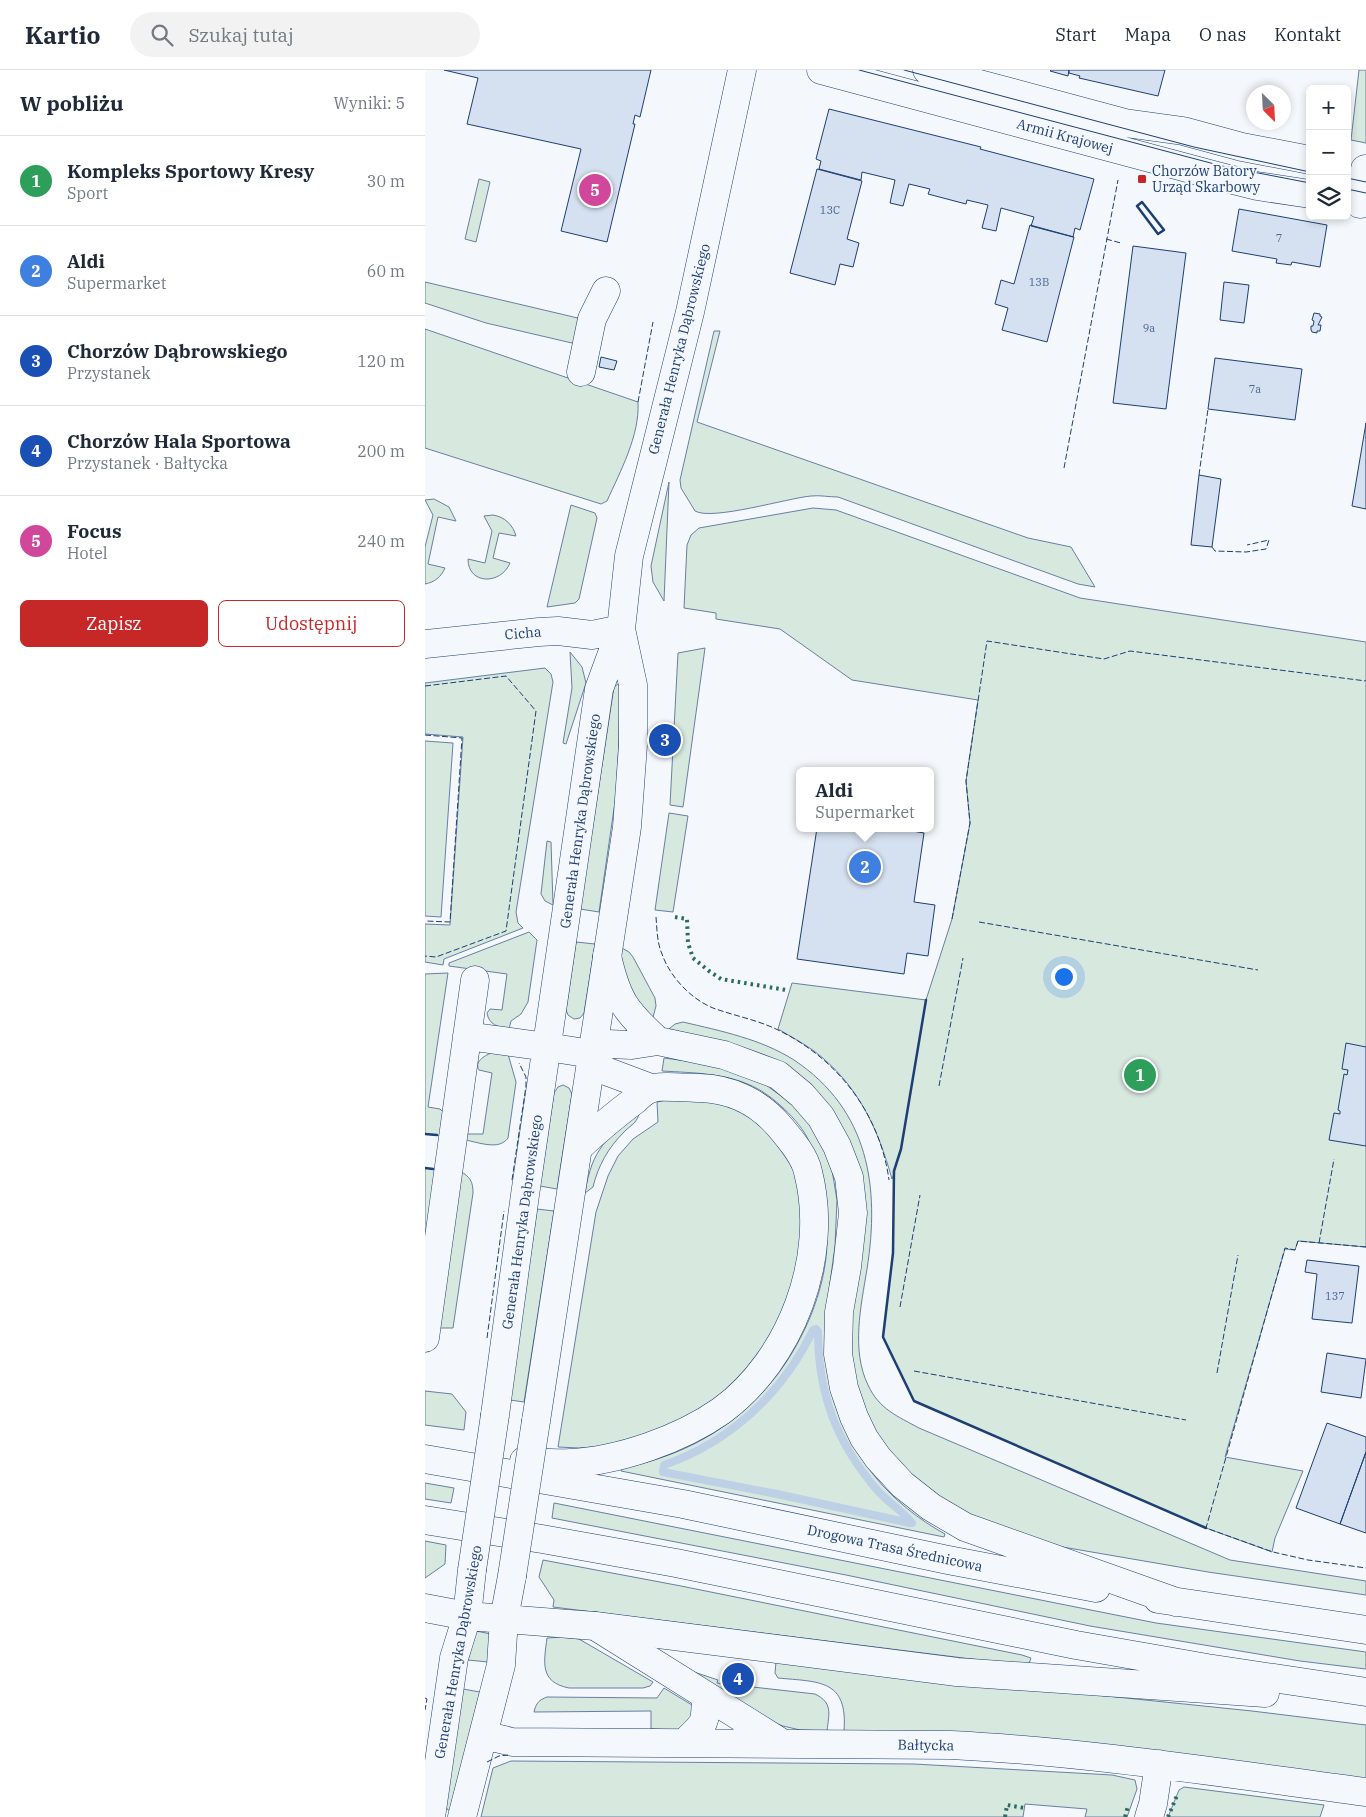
<!DOCTYPE html>
<html lang="pl">
<meta charset="utf-8">
<style>
body{margin:0;font-family:"IBM Plex Serif",serif;background:#f2f2f3;color:#1f2937}
.controls{position:absolute;right:15px;top:15px;display:grid;overflow:hidden;border-radius:8px;box-shadow:0 2px 8px #0003}
.controls button{width:45px;height:45px;display:grid;place-items:center;padding:0;border:0;border-bottom:1px solid #e0e1e3;background:#fff;color:#1f2937;font:25px sans-serif}
.compass{position:absolute;left:821px;top:15px;width:45px;height:45px;border-radius:50%;background:#fff;box-shadow:0 2px 8px #0003;rotate:156deg}
.you{position:absolute;left:638px;top:906px;width:18px;height:18px;margin:-12px;border:4px solid #fff;border-radius:50%;background:#1a73e8;box-shadow:0 0 0 8px #1a73e833}
.badge{display:grid;place-items:center;width:32px;height:32px;border-radius:50%;background:#c62828;color:#fff;font-size:16px;font-weight:700}
.pin{position:absolute;translate:-50% -50%;border:2px solid #fff;box-shadow:0 1px 5px #0006}
.popup{position:absolute;left:371px;top:697px;width:138px;height:65px;box-sizing:border-box;display:grid;place-content:center;border-radius:8px;background:#fff;filter:drop-shadow(0 1px 4px #0005);font-size:16px;white-space:nowrap;color:#747a83}
.popup b{font-size:19px;color:#1f2937}
.popup::after{content:'';position:absolute;left:50%;top:100%;margin-left:-10px;border:10px solid transparent;border-top-color:#fff}
.list{margin:0;padding:0;list-style:none}
h2{display:flex;justify-content:space-between;align-items:center;height:65px;margin:0;padding:0 20px;font-size:21px}
h2 small{font-size:16px;font-weight:400;color:#747a83}
.list li{display:grid;grid-template-columns:32px 1fr auto;gap:15px;align-items:center;box-sizing:border-box;height:90px;padding:0 20px;border-top:1px solid #e0e1e3}
.list b{display:block;font-size:19px;white-space:nowrap}
.list p{margin:0;font-size:16px;white-space:nowrap;color:#747a83}
.list em{font-size:16px;font-style:normal;color:#747a83}
.actions{display:flex;gap:10px;padding:15px 20px}
.actions a{flex:1;padding:11px 0;border:1px solid #c62828;border-radius:8px;text-align:center;font-size:18px;color:#c62828}
.actions .main{background:#c62828;color:#fff}
.icon{flex:none;width:28px;height:28px;fill:none;stroke:currentColor;stroke-width:2;stroke-linecap:round;stroke-linejoin:round}
.map{position:relative;flex:none;width:941px;height:1747px;overflow:hidden}
header{display:flex;align-items:center;gap:30px;box-sizing:border-box;height:70px;padding:0 25px;background:#fff;border-bottom:1px solid #e0e1e3}
header strong{font-size:24px}
nav{display:flex;gap:28px;margin-inline-start:auto;font-size:18px}
.search{width:350px;height:45px;background:#f2f2f3;display:flex;align-items:center;gap:12px;box-sizing:border-box;padding:0 18px;border-radius:28px;color:#747a83;font-size:19px}
main{display:flex}
aside{flex:1;background:#fff}
.map>svg:first-child{display:block}
</style>
<header>
<strong>Kartio</strong>
<div class="search"><svg class="icon" aria-label="search" viewBox="0 0 24 24"><circle cx="10" cy="10" r="6"/><path d="M15 15l6 6"/></svg>Szukaj tutaj</div>
<nav><a>Start</a><a>Mapa</a><a>O nas</a><a>Kontakt</a></nav>
</header>
<main>
<aside>
<h2>W pobliżu<small>Wyniki: 5</small></h2>
<ul class="list">
<li><span class="badge" style="background:#2e9e5b">1</span><div><b>Kompleks Sportowy Kresy</b><p>Sport</p></div><em>30 m</em></li>
<li><span class="badge" style="background:#3f7fe0">2</span><div><b>Aldi</b><p>Supermarket</p></div><em>60 m</em></li>
<li><span class="badge" style="background:#1a4fb4">3</span><div><b>Chorzów Dąbrowskiego</b><p>Przystanek</p></div><em>120 m</em></li>
<li><span class="badge" style="background:#1a4fb4">4</span><div><b>Chorzów Hala Sportowa</b><p>Przystanek · Bałtycka</p></div><em>200 m</em></li>
<li><span class="badge" style="background:#d1479c">5</span><div><b>Focus</b><p>Hotel</p></div><em>240 m</em></li>
</ul>
<div class="actions"><a class="main">Zapisz</a><a>Udostępnij</a></div>
</aside>
<div class="map">
<svg width="941" height="1747" viewBox="0 0 941 1747">
<rect width="100%" height="100%" fill="#f4f7fb"/>
<!-- green -->
<path fill="#d7e8df" stroke="#687fa3" d="M 934,0 L 941,0 L 941,73 L 926,70 Z
M 54,109 L 65,112 L 51,172 L 40,169 Z
M 0,212 L 157,249 L 151,272 L 147,273 L 61,253 L 0,233 Z
M 0,259 L 213,332 C 215,365 195,402 182,431 L 176,434 L 0,378 Z
M 289,261 L 295,261 L 272,352 L 603,468 L 646,477 L 670,517 L 653,514 L 413,427 C 404,427 395,425 386,426 C 363,428 287,451 270,441 L 256,418 L 255,410 Z
M 244,412 L 239,531 L 228,512 L 226,496 Z
M 9,429 L 24,437 L 31,451 L 13,447 L 3,494 L 20,498 C 16,507 10,512 0,514 L 0,477 L 8,445 L 0,430 Z
M 146,435 L 170,443 L 172,448 L 154,529 L 150,533 L 122,537 Z
M 388,438 L 411,440 L 655,528 L 941,572 L 941,1177 L 873,1171 L 870,1180 L 860,1179 L 800,1387 L 878,1401 L 850,1468 L 847,1482 L 781,1458 L 489,1331 L 458,1267 L 468,1183 L 469,1104 L 467,1109 C 453,1059 433,1014 389,981 C 378,973 365,966 353,959 L 367,913 L 501,930 L 527,849 L 545,753 L 541,711 L 553,630 L 427,610 L 355,559 L 291,549 L 291,543 L 259,538 L 262,475 L 266,465 L 274,458 Z
M 68,445 C 80,447 88,455 91,466 L 74,463 L 68,488 L 85,493 C 76,515 43,515 43,489 L 60,493 L 67,461 L 59,446 Z
M 280,578 L 258,737 L 245,735 L 253,583 Z
M 145,582 L 157,597 L 161,613 L 141,674 L 138,673 L 147,618 Z
M 120,598 L 126,604 L 128,612 L 91,842 L 93,853 L 98,858 L 19,889 L 18,895 L 0,892 L 0,854 L 25,855 L 38,667 L 0,664 L 0,613 Z
M 193,614 L 195,616 L 194,671 L 191,725 L 174,842 L 155,839 L 189,617 Z
M 0,671 L 28,673 L 16,847 L 0,846 Z
M 244,743 L 263,746 L 248,842 L 230,840 Z
M 122,771 L 126,772 L 128,835 L 120,831 L 116,824 Z
M 104,862 L 112,870 L 103,932 L 96,944 L 86,951 L 84,959 C 73,957 64,955 62,943 L 65,939 L 77,940 L 82,904 L 24,896 L 24,893 Z
M 151,872 L 170,874 L 159,943 L 155,948 L 149,949 L 143,945 L 141,940 Z
M 197,878 L 204,882 L 208,887 L 230,928 L 231,936 L 227,951 L 204,923 L 196,886 Z
M 23,903 L 3,1037 L 15,1039 L 18,1042 L 16,1066 L 0,1064 L 0,904 Z
M 258,952 C 296,961 336,969 369,990 C 444,1040 455,1117 442,1199 C 436,1236 426,1280 443,1315 C 454,1339 472,1346 494,1358 L 805,1490 L 941,1511 L 941,1525 L 783,1502 L 626,1475 L 559,1454 L 482,1409 L 438,1341 L 423,1274 L 427,1084 L 293,972 L 244,959 L 250,954 Z
M 66,983 L 83,984 L 91,1012 L 83,1068 C 74,1081 53,1072 40,1070 L 43,1064 L 58,1064 L 67,1003 L 54,1000 C 49,992 59,986 66,983 Z
M 239,988 L 284,994 L 338,1013 L 369,1035 L 379,1046 L 394,1067 L 407,1100 L 412,1130 L 410,1176 L 402,1235 L 409,1330 C 427,1389 466,1434 520,1464 L 519,1467 L 196,1401 L 197,1398 C 286,1381 352,1328 386,1245 C 395,1222 402,1196 402,1171 C 401,1154 396,1136 393,1119 C 390,1104 390,1088 385,1074 C 378,1054 351,1029 333,1019 C 304,1003 270,1003 237,1001 Z
M 138,1015 L 144,1018 L 147,1024 L 132,1119 L 115,1116 L 129,1023 L 133,1017 Z
M 262,1026 L 309,1033 L 357,1073 L 372,1107 L 378,1141 L 375,1199 L 348,1268 L 292,1334 L 199,1375 L 154,1378 L 133,1377 L 171,1142 L 183,1106 L 193,1086 L 208,1069 L 233,1052 L 232,1032 Z
M 215,1040 C 212,1054 208,1053 199,1062 C 183,1078 173,1096 168,1117 L 160,1123 C 167,1078 182,1068 215,1040 Z
M 0,1098 L 11,1099 L 0,1172 Z
M 35,1101 C 45,1107 48,1111 48,1123 L 28,1258 L 14,1258 Z
M 112,1139 L 129,1141 L 99,1332 L 85,1330 Z
M 0,1321 L 27,1324 L 41,1342 L 39,1360 L 0,1355 Z
M 0,1413 L 29,1418 L 26,1433 L 0,1429 Z
M 129,1433 L 731,1553 L 941,1582 L 941,1599 L 875,1591 L 665,1556 L 421,1505 L 127,1448 Z
M 0,1471 L 21,1475 L 20,1494 L 0,1508 Z
M 118,1490 L 256,1516 L 597,1585 L 606,1588 L 603,1596 L 128,1537 L 129,1530 L 114,1507 Z
M 51,1561 L 66,1564 L 63,1592 L 43,1590 Z
M 137,1567 L 154,1569 L 228,1612 L 225,1616 L 218,1618 L 144,1618 C 114,1612 119,1592 122,1568 Z
M 351,1592 L 827,1641 L 941,1655 L 941,1709 L 419,1661 C 423,1609 394,1612 353,1608 L 350,1603 Z
M 254,1597 L 293,1610 L 292,1613 L 390,1624 C 408,1633 404,1643 402,1661 L 375,1660 L 358,1656 L 339,1649 Z
M 239,1618 L 267,1635 L 266,1651 L 254,1660 L 226,1659 L 226,1641 L 109,1642 C 111,1633 114,1630 122,1627 L 232,1628 Z
M 38,1619 L 55,1622 L 25,1740 L 23,1740 L 21,1737 Z
M 86,1691 L 489,1694 L 687,1705 L 710,1710 L 712,1719 L 702,1747 L 660,1747 L 662,1739 L 600,1734 L 598,1747 L 56,1747 L 68,1698 Z
M 759,1717 L 899,1735 L 895,1747 L 743,1747 L 754,1720 Z"/>
<g fill="none" stroke-linecap="round" stroke-linejoin="round">
<!-- stream -->
<path stroke="#bed0e5" stroke-width="8" d="M 391,1259 L 393,1262 C 393,1324 412,1374 453,1421 C 463,1432 477,1441 487,1453 L 485,1453 L 352,1424 L 238,1402 L 239,1395 C 305,1372 358,1323 388,1260 Z"/>
</g>
<!-- building -->
<path fill="#d5e0f0" stroke="#1d3f73" d="M 19,0 L 226,0 L 215,47 L 210,45 L 208,54 L 210,54 L 182,172 L 136,161 L 156,79 L 42,54 L 53,8 Z
M 626,0 L 644,0 L 643,6 L 625,1 Z
M 644,0 L 740,0 L 733,26 L 654,8 L 655,6 L 644,3 Z
M 404,39 L 556,77 L 555,79 L 669,109 L 655,160 L 650,158 L 648,167 L 606,156 L 609,147 L 576,138 L 571,161 L 557,158 L 563,135 L 542,130 L 541,134 L 503,124 L 505,119 L 484,114 L 478,136 L 465,133 L 470,110 L 437,102 L 436,110 L 394,99 L 396,91 L 391,89 Z
M 392,99 L 437,111 L 422,169 L 434,173 L 428,197 L 415,194 L 410,215 L 365,203 Z
M 814,139 L 902,155 L 895,197 L 867,192 L 866,195 L 851,193 L 852,189 L 807,181 Z
M 605,155 L 649,167 L 622,272 L 577,260 L 583,238 L 570,234 L 576,210 L 589,214 Z
M 708,176 L 761,183 L 741,339 L 688,333 Z
M 799,212 L 824,215 L 819,253 L 795,250 Z
M 889,243 L 895,244 L 895,246 L 897,247 L 893,255 L 896,255 L 895,261 L 892,261 L 892,263 L 887,262 L 886,260 L 886,256 L 888,256 L 889,251 L 887,250 Z
M 176,287 L 192,291 L 189,300 L 174,297 Z
M 790,288 L 877,299 L 870,350 L 783,339 Z
M 941,353 L 941,439 L 927,436 Z
M 774,405 L 796,409 L 787,477 L 766,475 Z
M 392,758 L 470,758 L 499,763 L 489,832 L 510,835 L 503,886 L 482,883 L 479,904 L 372,889 Z
M 921,973 L 941,977 L 941,1076 L 904,1070 L 909,1043 L 915,1044 L 915,1041 L 913,1040 L 919,1004 L 922,1005 L 923,1000 L 917,999 Z
M 882,1190 L 934,1196 L 927,1253 L 887,1249 L 892,1204 L 880,1202 Z
M 902,1283 L 941,1289 L 936,1328 L 896,1322 Z
M 902,1353 L 941,1367 L 941,1382 L 915,1454 L 871,1438 Z
M 941,1382 L 941,1463 L 915,1454 Z"/>
<g fill="none" stroke-linecap="round" stroke-linejoin="round">
<defs>
<path id="minor" d="M 396,0 L 792,106 L 832,116 L 885,124
M 502,0 L 700,53 L 758,61 L 817,77 L 885,90
M 935,134 L 940,99
M 156,302 L 167,249 L 181,221
M 0,574 L 114,562 L 133,561 L 167,565 L 196,559
M 42,966 L 122,977
M 0,1268 L 50,910
M 70,1345 L 100,1125 L 174,619 L 196,559 L 204,486 L 265,242 L 317,0
M 111,1351 L 202,757 L 208,675 L 208,615 L 196,559
M 42,1546 L 170,1556 L 357,1673
M 58,1665 L 87,1672 L 526,1675 C 665,1682 803,1704 941,1722
M 260,1672 C 281,1652 280,1655 281,1626
M 6,1747 L 29,1588 L 42,1546 L 47,1500
M 37,1747 L 76,1595 L 79,1549 L 87,1506
M 724,1747 L 728,1734 L 734,1694"/>
<path id="major" d="M 182,886 C 192,930 200,941 233,971
M 122,977 L 167,984 L 182,974 L 207,975 L 233,971 L 299,985 L 353,1005 L 377,1025 L 396,1047 L 412,1076 L 424,1107 L 428,1143 L 422,1197 L 414,1242 L 413,1284 L 419,1318 L 429,1347 L 439,1368 L 453,1388 L 478,1415 L 506,1437 L 540,1457 L 751,1532
M 167,984 L 178,1000 L 226,1018
M 0,1389 L 258,1434 L 523,1490 L 671,1518
M 99,1391 C 115,1392 130,1394 145,1393 C 194,1391 256,1369 296,1341 C 366,1290 405,1187 383,1102 C 380,1086 365,1069 355,1057 C 334,1032 306,1019 275,1018 C 265,1018 232,1015 225,1019 C 220,1021 214,1026 210,1030 C 190,1045 172,1060 154,1077
M 0,1450 L 117,1469 L 251,1493 L 651,1575 L 782,1598 L 941,1622
M 733,1529 L 941,1560
M 0,1538 L 42,1546
M 170,1556 L 532,1602 L 840,1623"/>
</defs>
<!-- minor casing -->
<use href="#minor" stroke="#1d3f73" stroke-width="29"/>
<!-- major casing -->
<use href="#major" stroke="#1d3f73" stroke-width="29"/>
<!-- minor -->
<use href="#minor" stroke="#f4f7fb" stroke-width="28"/>
<!-- major -->
<use href="#major" stroke="#f4f7fb" stroke-width="28"/>
<!-- tram -->
<path stroke="#1d3f73" stroke-width="1" d="M 434,0 L 797,96 L 885,113
M 479,0 L 769,77 L 885,102
M 922,108 L 941,112
M 922,119 L 941,123"/>
<defs>
<path id="minor-bridge" d="M 47,1500 L 70,1345
M 87,1506 L 111,1351"/>
</defs>
<!-- minor-bridge casing -->
<use href="#minor-bridge" stroke="#1d3f73" stroke-width="29" stroke-linecap="butt"/>
<!-- minor-bridge -->
<use href="#minor-bridge" stroke="#f4f7fb" stroke-width="28"/>
<!-- hedge -->
<path stroke="#2c6c60" stroke-width="4" stroke-dasharray="2.5 4" stroke-linecap="butt" d="M 250,847 L 262,849 L 263,873 L 268,888 L 284,901 L 296,909 L 361,920
M 580,1747 L 582,1735 L 599,1738
M 700,1747 L 703,1736
M 743,1747 L 753,1723"/>
<!-- fence -->
<path stroke="#1d3f73" stroke-width="1" stroke-dasharray="6 2.5" stroke-linecap="butt" d="M 681,169 L 696,173
M 213,332 L 228,252
M 639,398 L 693,110
M 774,405 L 783,339
M 787,477 L 790,481 L 821,482 L 841,479 L 844,470 L 822,475
M 0,616 L 81,606 L 111,641 L 81,861 L 11,887 L 0,886
M 0,665 L 37,668 L 25,852 L 0,851
M 231,847 C 232,859 232,873 237,884 C 245,907 266,929 288,938 C 310,946 333,950 353,960 C 413,989 455,1044 464,1110
M 527,849 L 545,753 L 541,711 L 562,571 L 679,589 L 705,581 L 941,611
M 554,852 L 833,900
M 514,1016 L 538,888
M 87,1110 L 101,1016 L 101,1007 L 94,993
M 894,1173 L 909,1089
M 941,1177 L 873,1171 L 870,1180 L 860,1178 L 781,1458 L 848,1482 L 883,1490 L 941,1498
M 475,1237 L 495,1125
M 62,1268 L 79,1141
M 489,1301 L 761,1350
M 792,1303 L 813,1185
M 0,1628 L 2,1629 L 0,1640
M 62,1692 L 74,1686 L 83,1685"/>
<!-- wall -->
<path stroke="#1d3f73" stroke-width="2.5" d="M 717,132 L 739,160 L 733,164 L 712,136 Z
M 501,930 L 476,1079 L 469,1101 L 468,1183 L 458,1267 L 489,1331 L 781,1458
M 0,1064 L 12,1065
M 0,1098 L 8,1099"/>
</g>
<!-- markers -->
<rect fill="#c62828" stroke="#f4f7fb" stroke-width="2" x="712" y="104" width="10" height="10" rx="2.5"/>
<g text-anchor="middle" stroke-width="4" stroke-linejoin="round" paint-order="stroke">
<!-- number labels -->
<g font-size="11" fill="#4b6792">
<text x="405" y="144">13C</text>
<text x="854" y="172">7</text>
<text x="614" y="216">13B</text>
<text x="724" y="262">9a</text>
<text x="830" y="323">7a</text>
<text x="910" y="1230">137</text>
</g>
<!-- street labels -->
<g font-size="14" fill="#1d3f73" stroke="#f4f7fb">
<text transform="translate(640 66) rotate(15)" y="5">Armii Krajowej</text>
<text transform="translate(254 279) rotate(-76)" y="5">Generała Henryka Dąbrowskiego</text>
<text transform="translate(98 563) rotate(-5)" y="5">Cicha</text>
<text transform="translate(155 751) rotate(-82)" y="5">Generała Henryka Dąbrowskiego</text>
<text transform="translate(97 1152) rotate(-82)" y="5">Generała Henryka Dąbrowskiego</text>
<text transform="translate(470 1478) rotate(12)" y="5">Drogowa Trasa Średnicowa</text>
<text transform="translate(33 1582) rotate(-80)" y="5">Generała Henryka Dąbrowskiego</text>
<text transform="translate(501 1675) rotate(1)" y="5">Bałtycka</text>
</g>
<!-- poi labels -->
<g font-size="14" fill="#1d3f73" stroke="#f4f7fb" text-anchor="start">
<text x="727" y="106">Chorzów Batory<tspan x="727" dy="16">Urząd Skarbowy</tspan></text>
</g>
</g>
</svg>
<div class="controls">
<button>+</button>
<button>−</button>
<button><svg class="icon" aria-label="layers" viewBox="0 0 24 24"><path d="M12 4l9 5-9 5-9-5zM3 14l9 5 9-5"/></svg></button>
</div>
<svg class="compass" viewBox="-18 -18 36 36"><path d="M0-13l5 13h-10z" fill="#e53935"/><path d="M0 13l5-13h-10z" fill="#747a83"/></svg>
<div class="you"></div>
<div class="pin badge" style="left:715px;top:1005px;background:#2e9e5b">1</div>
<div class="pin badge" style="left:440px;top:797px;background:#3f7fe0">2</div>
<div class="popup"><b>Aldi</b>Supermarket</div>
<div class="pin badge" style="left:240px;top:670px;background:#1a4fb4">3</div>
<div class="pin badge" style="left:313px;top:1609px;background:#1a4fb4">4</div>
<div class="pin badge" style="left:170px;top:120px;background:#d1479c">5</div>
</div>
</main>
